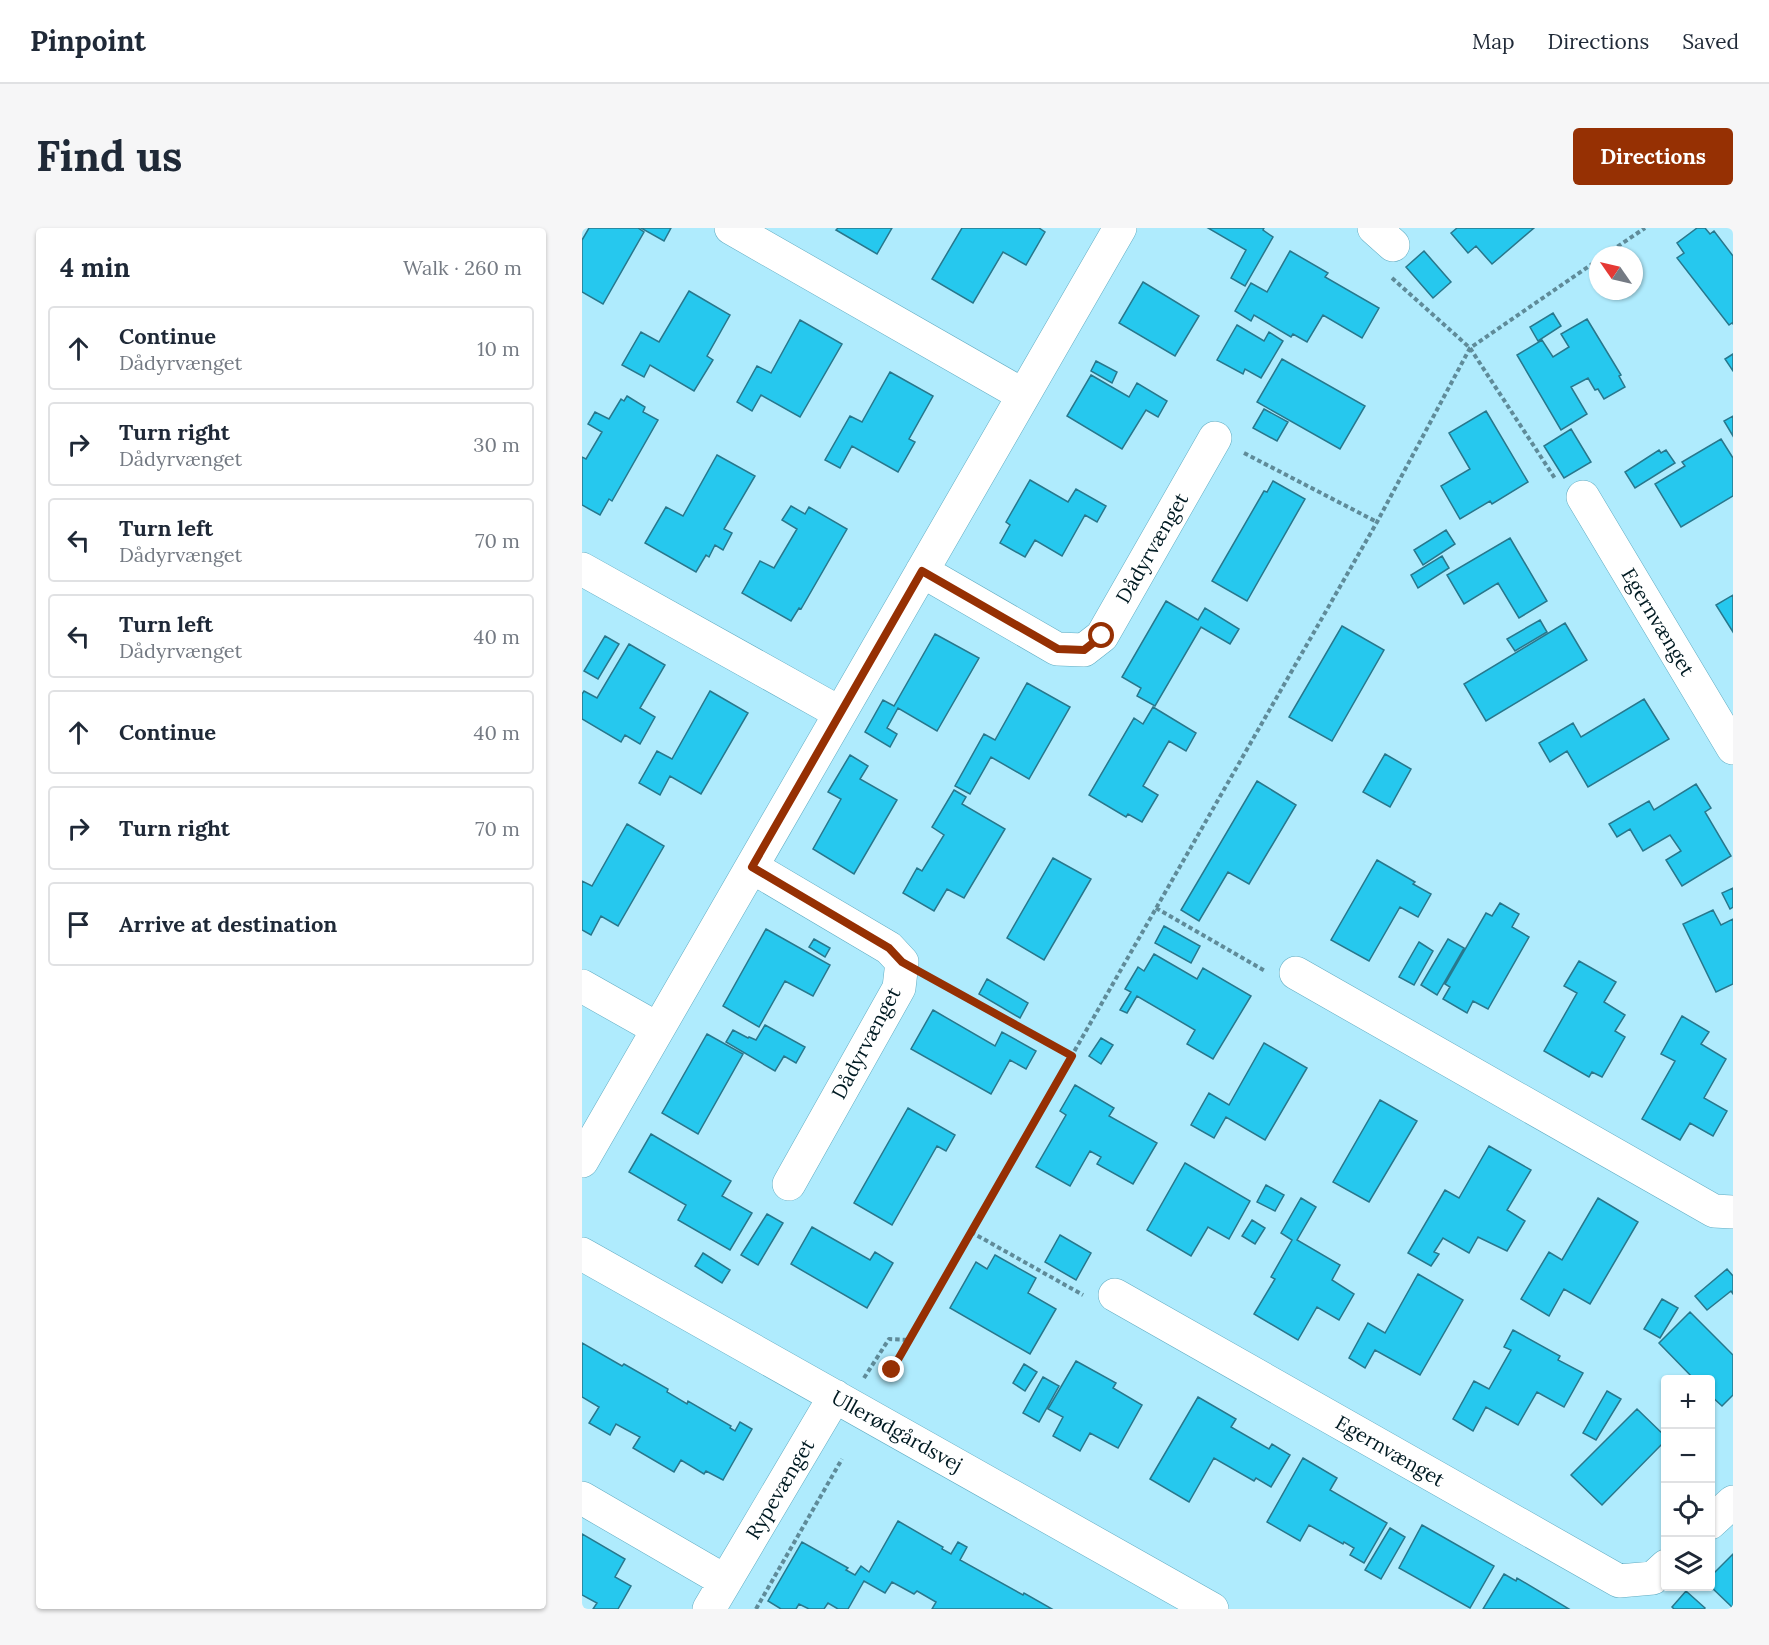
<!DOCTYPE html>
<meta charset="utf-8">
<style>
body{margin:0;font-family:Lora,serif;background:#f6f6f7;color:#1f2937}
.controls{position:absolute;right:18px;bottom:18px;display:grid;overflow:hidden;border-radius:6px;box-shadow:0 2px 4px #0004}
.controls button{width:54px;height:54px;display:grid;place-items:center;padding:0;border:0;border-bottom:2px solid #e0e1e3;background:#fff;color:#1f2937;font:30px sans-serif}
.compass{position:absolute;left:1007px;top:18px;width:54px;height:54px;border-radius:50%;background:#fff;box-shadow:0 2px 4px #0004;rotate:304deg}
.stop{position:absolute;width:18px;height:18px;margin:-14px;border:4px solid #963003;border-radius:50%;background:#fff}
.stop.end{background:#963003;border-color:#fff;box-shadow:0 2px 6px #0008}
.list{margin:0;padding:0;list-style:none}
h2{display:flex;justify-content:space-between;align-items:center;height:78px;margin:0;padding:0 24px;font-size:26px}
h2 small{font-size:20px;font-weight:400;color:#747a83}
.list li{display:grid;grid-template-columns:39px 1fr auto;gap:18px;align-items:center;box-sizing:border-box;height:84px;margin:0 12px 12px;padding:0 12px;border:2px solid #e0e1e3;border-radius:6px}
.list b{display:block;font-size:22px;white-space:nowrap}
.list p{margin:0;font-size:20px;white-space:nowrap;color:#747a83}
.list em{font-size:20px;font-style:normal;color:#747a83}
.icon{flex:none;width:33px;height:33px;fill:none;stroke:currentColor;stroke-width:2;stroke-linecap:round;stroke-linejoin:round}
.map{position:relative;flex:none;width:1151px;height:1381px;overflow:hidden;border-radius:6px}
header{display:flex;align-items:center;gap:36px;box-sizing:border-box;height:84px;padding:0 30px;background:#fff;border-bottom:2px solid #e0e1e3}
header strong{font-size:28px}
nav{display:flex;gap:33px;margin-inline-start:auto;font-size:21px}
.intro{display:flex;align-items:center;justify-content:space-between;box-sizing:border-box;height:144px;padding:0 36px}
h1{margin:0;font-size:42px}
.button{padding:15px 27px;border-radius:6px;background:#963003;color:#fff;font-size:21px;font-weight:700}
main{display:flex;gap:36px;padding:0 36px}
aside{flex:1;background:#fff;border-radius:6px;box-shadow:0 2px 4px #0004}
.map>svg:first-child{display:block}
</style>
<header>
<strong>Pinpoint</strong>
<nav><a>Map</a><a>Directions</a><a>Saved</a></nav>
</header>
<div class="intro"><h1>Find us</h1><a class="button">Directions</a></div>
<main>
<aside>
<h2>4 min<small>Walk · 260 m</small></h2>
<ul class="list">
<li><svg class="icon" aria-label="ahead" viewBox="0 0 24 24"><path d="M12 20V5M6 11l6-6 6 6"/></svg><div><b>Continue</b><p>Dådyrvænget</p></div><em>10 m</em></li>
<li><svg class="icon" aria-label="right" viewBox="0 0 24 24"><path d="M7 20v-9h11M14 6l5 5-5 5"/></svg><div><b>Turn right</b><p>Dådyrvænget</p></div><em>30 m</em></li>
<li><svg class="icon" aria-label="left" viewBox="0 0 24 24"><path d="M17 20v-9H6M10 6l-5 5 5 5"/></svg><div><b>Turn left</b><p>Dådyrvænget</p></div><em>70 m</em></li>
<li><svg class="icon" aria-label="left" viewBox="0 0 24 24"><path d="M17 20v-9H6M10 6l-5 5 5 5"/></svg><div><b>Turn left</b><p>Dådyrvænget</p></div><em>40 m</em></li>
<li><svg class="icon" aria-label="ahead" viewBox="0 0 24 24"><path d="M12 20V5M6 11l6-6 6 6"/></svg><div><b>Continue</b></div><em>40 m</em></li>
<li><svg class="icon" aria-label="right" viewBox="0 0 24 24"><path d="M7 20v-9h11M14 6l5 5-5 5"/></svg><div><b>Turn right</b></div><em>70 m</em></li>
<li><svg class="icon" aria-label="arrive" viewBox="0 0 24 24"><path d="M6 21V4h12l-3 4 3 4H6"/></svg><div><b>Arrive at destination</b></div></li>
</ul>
</aside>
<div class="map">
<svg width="1151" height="1381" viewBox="0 0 1151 1381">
<rect width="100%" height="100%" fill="#afebfd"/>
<!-- building -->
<path fill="#26c8ee" stroke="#28778c" stroke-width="1.5" d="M 7,0 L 56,0 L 62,4 L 21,76 L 0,64 L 0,12 Z
M 59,0 L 89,0 L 82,13 Z
M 256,0 L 310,0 L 295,26 L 254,2 Z
M 380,0 L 457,0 L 463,4 L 444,37 L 421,24 L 391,75 L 350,51 Z
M 626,0 L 682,0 L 681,2 L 691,9 L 663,58 L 649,50 L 664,22 Z
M 875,0 L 952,0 L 910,36 L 894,18 L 886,25 L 869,5 Z
M 1115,0 L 1123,0 L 1128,6 L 1132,3 L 1151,28 L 1151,96 L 1150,95 L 1147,97 L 1095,30 L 1102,25 L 1095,15 Z
M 708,23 L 746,45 L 743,49 L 797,80 L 780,110 L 741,87 L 725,114 L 711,106 L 709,109 L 672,87 L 669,93 L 653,83 L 669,55 L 685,64 Z
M 842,23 L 869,54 L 851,70 L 824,39 Z
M 561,54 L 617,88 L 593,128 L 537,95 Z
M 107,63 L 148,87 L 125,128 L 131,132 L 112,163 L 68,137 L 62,149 L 40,137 L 59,104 L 77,114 Z
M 971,85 L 979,98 L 956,113 L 948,99 Z
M 1005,91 L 1039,147 L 1037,148 L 1043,159 L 1022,171 L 1016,161 L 1013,162 L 1006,150 L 989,159 L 1005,186 L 979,202 L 935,127 L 960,112 L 971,129 L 987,119 L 979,106 Z
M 218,92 L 260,116 L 218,189 L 179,167 L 170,183 L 155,174 L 175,138 L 189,145 Z
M 655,97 L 682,113 L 687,104 L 701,113 L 679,150 L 663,141 L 661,146 L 635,132 Z
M 1151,126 L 1151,143 L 1143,131 Z
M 700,131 L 783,178 L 758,221 L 675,174 Z
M 514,133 L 535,144 L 530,155 L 509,143 Z
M 308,144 L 351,168 L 327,211 L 333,214 L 316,244 L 270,218 L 258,240 L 243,232 L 268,188 L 280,194 Z
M 509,147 L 547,169 L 555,155 L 585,173 L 576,189 L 564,182 L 540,221 L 485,188 Z
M 45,168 L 63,179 L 61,184 L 76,192 L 30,273 L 27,271 L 18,287 L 0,277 L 0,229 L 4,231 L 20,204 L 6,196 L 13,184 L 27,191 L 39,171 L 42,173 Z
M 682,181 L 706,194 L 695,213 L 671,200 Z
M 904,183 L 946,254 L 910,276 L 908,273 L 878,291 L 859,258 L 888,241 L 867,205 Z
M 1151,188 L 1151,208 L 1142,193 Z
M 989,201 L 1009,234 L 982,250 L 962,218 Z
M 1139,211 L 1151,230 L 1151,268 L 1099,299 L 1073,256 L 1103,238 L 1100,234 Z
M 1077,222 L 1079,225 L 1084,222 L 1093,235 L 1053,260 L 1043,244 Z
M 135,227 L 173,248 L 142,301 L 150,305 L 141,322 L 133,317 L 127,329 L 124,327 L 114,344 L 63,315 L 84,279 L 101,288 Z
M 448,252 L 486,274 L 494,261 L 524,278 L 515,294 L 503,287 L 480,328 L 453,312 L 443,329 L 418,315 L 428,297 L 424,294 Z
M 691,253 L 723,271 L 665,373 L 630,353 L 682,263 L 685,264 Z
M 209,278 L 223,286 L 227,279 L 265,301 L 219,381 L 217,380 L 209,393 L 160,365 L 178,333 L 192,340 L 215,301 L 200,292 Z
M 864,302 L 873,316 L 841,337 L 832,322 Z
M 928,310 L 965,373 L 937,390 L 916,355 L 882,376 L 865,347 Z
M 860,328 L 867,340 L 836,360 L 829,347 Z
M 1151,367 L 1151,404 L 1134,377 Z
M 584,373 L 616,392 L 623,380 L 657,401 L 648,416 L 619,399 L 573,478 L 555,468 L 559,460 L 540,449 Z
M 958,392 L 965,404 L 933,423 L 925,411 Z
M 983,395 L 1005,432 L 904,493 L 882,456 Z
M 760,398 L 802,422 L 750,513 L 707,489 Z
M 353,406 L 397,430 L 355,503 L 316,480 L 305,500 L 315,506 L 308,519 L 283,504 L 301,472 L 312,478 Z
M 23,408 L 37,416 L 16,451 L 2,443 Z
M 47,416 L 83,437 L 58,480 L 73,489 L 58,516 L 43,507 L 39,514 L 0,491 L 0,466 L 2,463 L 15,470 Z
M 445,455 L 488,479 L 447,551 L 409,529 L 388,566 L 373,558 L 402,506 L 413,512 Z
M 128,463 L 166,485 L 119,566 L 88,548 L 78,567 L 57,555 L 75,523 L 90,531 Z
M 1062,471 L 1087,511 L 1006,559 L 985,523 L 968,534 L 957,515 L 991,495 L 999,509 Z
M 571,479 L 614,505 L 604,523 L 587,513 L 561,558 L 576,567 L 560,594 L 546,586 L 544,589 L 507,567 L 552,490 L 561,496 Z
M 803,526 L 829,541 L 808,579 L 781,564 Z
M 268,527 L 286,538 L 278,551 L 315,572 L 272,646 L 231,621 L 259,571 L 246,564 Z
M 675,553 L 714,577 L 667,656 L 646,644 L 617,693 L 599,682 Z
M 1114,556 L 1129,580 L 1123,584 L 1149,628 L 1100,658 L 1084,632 L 1099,623 L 1088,607 L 1061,623 L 1048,601 L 1035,609 L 1027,596 L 1067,573 L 1072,582 Z
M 372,562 L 384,569 L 380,576 L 423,601 L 382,670 L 365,661 L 352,683 L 321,665 L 335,640 L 340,643 L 362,607 L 350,599 Z
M 45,596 L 82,618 L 36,698 L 19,688 L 9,707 L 0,702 L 0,653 L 10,658 Z
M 471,630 L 509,651 L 462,732 L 425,710 Z
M 795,632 L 833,654 L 831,656 L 849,666 L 836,689 L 818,679 L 787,733 L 749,712 Z
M 1151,660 L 1151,679 L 1148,681 L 1140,665 Z
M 918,675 L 937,686 L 930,699 L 947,709 L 906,781 L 891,773 L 885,785 L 861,771 L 868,759 L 863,756 L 904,685 L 910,688 Z
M 1131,682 L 1139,697 L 1151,691 L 1151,756 L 1134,764 L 1101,696 Z
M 582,698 L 618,718 L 609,735 L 573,715 Z
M 184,701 L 248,737 L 231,768 L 203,753 L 177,799 L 141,778 Z
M 232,711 L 248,720 L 243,729 L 227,719 Z
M 866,711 L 882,720 L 855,767 L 839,757 Z
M 837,714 L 851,723 L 832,757 L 817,749 Z
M 572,726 L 615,751 L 621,740 L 669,768 L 631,831 L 605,816 L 613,802 L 555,768 L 545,785 L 538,782 L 549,764 L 543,761 L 556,739 L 562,743 Z
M 997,733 L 1034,754 L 1022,774 L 1043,787 L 1033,803 L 1043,809 L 1020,849 L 1010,844 L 1007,849 L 962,823 L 995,765 L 982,758 Z
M 405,751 L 446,775 L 438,790 L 397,766 Z
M 351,782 L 413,818 L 420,804 L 454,823 L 444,841 L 428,832 L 409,866 L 329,821 Z
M 1100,788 L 1127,804 L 1119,816 L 1144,831 L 1122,870 L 1145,883 L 1131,908 L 1108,895 L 1098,912 L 1060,891 L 1093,833 L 1079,826 Z
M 183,797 L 223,819 L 214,835 L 202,828 L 193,843 L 144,814 L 151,802 L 166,810 L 167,809 L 174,812 Z
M 125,806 L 161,826 L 116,906 L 80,885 Z
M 519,810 L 531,817 L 519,836 L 507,828 Z
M 682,815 L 725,840 L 683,912 L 644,889 L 632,910 L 609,897 L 627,865 L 647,877 Z
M 493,857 L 532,880 L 527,888 L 575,915 L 551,956 L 515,936 L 519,929 L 508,923 L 488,958 L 454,939 L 484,887 L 478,883 Z
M 798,872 L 835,893 L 787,974 L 751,954 Z
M 326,880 L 373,907 L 364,923 L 355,918 L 310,997 L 272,975 Z
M 69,906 L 149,953 L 140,968 L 170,985 L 148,1022 L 96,992 L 104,977 L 47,944 Z
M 907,918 L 949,942 L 925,982 L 943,993 L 925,1023 L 896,1009 L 887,1025 L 861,1010 L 852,1024 L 857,1026 L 849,1038 L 826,1025 L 863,962 L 877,970 Z
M 603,935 L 668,973 L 647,1011 L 626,999 L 609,1028 L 565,1002 Z
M 684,957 L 702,967 L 693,983 L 675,974 Z
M 719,970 L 734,979 L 715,1012 L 758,1037 L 750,1052 L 772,1066 L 757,1092 L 735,1079 L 716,1112 L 672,1086 L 693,1051 L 689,1049 L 710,1012 L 699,1005 Z
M 1016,970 L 1056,994 L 1008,1076 L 982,1061 L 967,1088 L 939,1071 L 967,1024 L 980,1032 Z
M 185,986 L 201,995 L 176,1037 L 159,1027 Z
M 670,992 L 683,1000 L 673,1016 L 660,1008 Z
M 230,999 L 288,1032 L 293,1024 L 311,1035 L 285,1080 L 209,1036 Z
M 478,1007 L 509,1025 L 494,1052 L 463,1034 Z
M 121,1025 L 148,1042 L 140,1055 L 113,1038 Z
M 413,1027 L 454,1050 L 446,1065 L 474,1081 L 448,1126 L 368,1080 L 394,1034 L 405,1041 Z
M 1145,1041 L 1151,1048 L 1151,1066 L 1149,1063 L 1125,1082 L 1113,1068 Z
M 836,1046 L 881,1072 L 838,1147 L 793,1122 L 783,1140 L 767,1130 L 786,1095 L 803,1105 Z
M 1080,1071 L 1096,1080 L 1078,1110 L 1062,1101 Z
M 1108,1084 L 1151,1127 L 1151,1167 L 1140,1178 L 1128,1167 L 1128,1152 L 1113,1152 L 1077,1115 Z
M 931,1102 L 978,1128 L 976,1132 L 1001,1145 L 982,1179 L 955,1164 L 936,1197 L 904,1179 L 891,1203 L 871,1191 L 892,1153 L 907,1161 L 929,1122 L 922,1119 Z
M 0,1115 L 40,1138 L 42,1136 L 86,1161 L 85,1164 L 105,1176 L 106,1173 L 149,1198 L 148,1200 L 153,1203 L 158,1194 L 170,1201 L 141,1252 L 124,1243 L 122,1246 L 99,1232 L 92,1244 L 51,1220 L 58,1209 L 34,1196 L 28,1207 L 7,1195 L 17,1179 L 0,1169 Z
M 494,1133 L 534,1155 L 531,1160 L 560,1177 L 536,1220 L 508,1205 L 498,1223 L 471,1208 L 481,1189 L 466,1181 Z
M 442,1136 L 455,1144 L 443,1163 L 431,1155 Z
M 461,1149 L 477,1158 L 457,1194 L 441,1185 Z
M 1025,1163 L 1039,1171 L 1014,1212 L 1001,1205 Z
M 616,1169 L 654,1191 L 649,1199 L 687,1221 L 690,1216 L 708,1227 L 689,1259 L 674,1250 L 672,1253 L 632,1230 L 607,1274 L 568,1251 Z
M 1055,1181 L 1084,1209 L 1084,1212 L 1020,1277 L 989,1247 Z
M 721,1230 L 755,1250 L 748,1262 L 805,1295 L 782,1335 L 768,1327 L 772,1320 L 762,1314 L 761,1316 L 727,1297 L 718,1313 L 685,1294 Z
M 316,1293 L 361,1319 L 360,1321 L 369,1326 L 376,1314 L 385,1319 L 378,1332 L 441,1367 L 442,1365 L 470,1381 L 350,1381 L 354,1374 L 335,1363 L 332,1366 L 310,1354 L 303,1365 L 282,1353 L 266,1381 L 256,1381 L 246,1375 L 242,1381 L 227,1381 L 217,1376 L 214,1381 L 199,1381 L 186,1373 L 220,1314 L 266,1340 L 264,1342 L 273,1347 L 279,1338 L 287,1344 Z
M 840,1297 L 912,1338 L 888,1380 L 817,1340 Z
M 808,1300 L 823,1309 L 799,1351 L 783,1342 Z
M 0,1306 L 43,1331 L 33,1349 L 49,1358 L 36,1381 L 11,1381 L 15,1375 L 0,1367 Z
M 1151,1326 L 1151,1380 L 1128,1358 L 1128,1349 Z
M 922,1346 L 934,1353 L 935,1350 L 987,1381 L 901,1381 Z
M 1104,1363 L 1123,1380 L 1122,1381 L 1092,1381 L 1090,1379 Z"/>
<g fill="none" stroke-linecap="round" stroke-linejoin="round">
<defs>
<path id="minor" d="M 149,0 L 441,167
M 792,0 L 811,17
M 1001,269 L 1151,520
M 0,341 L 258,485
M 340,343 L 475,421 L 502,422 L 520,408 L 633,210
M 170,639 L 307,720 L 320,734 L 317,760 L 207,956
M 714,745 L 1132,983 L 1151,984
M 0,758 L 76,801
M 0,933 L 538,0
M 0,1026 L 630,1381
M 533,1067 L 1037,1353 L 1071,1350 L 1084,1338
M 0,1270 L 143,1353
M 1128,1295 L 1151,1274
M 127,1381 L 253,1168"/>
</defs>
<!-- minor casing -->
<use href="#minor" stroke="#61acc2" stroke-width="34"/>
<!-- path -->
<path stroke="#5f8b99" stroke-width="4" stroke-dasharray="4.5 3" stroke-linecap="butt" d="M 1023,27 L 1063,0
M 810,50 L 888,120 L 974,252
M 662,225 L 795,294
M 574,680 L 683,743
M 351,752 L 490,828
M 389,1004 L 501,1067
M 310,1142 L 795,294 L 888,120 L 1016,32
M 282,1150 L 307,1111 L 328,1112
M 174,1381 L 260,1231"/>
<!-- minor -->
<use href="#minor" stroke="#fff" stroke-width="33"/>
</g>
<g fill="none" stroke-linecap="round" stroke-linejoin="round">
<!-- route -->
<path stroke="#963003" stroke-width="8" d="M 310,1142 L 490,828 L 320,734 L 307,720 L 170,639 L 340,343 L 476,421 L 502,422 L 520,408"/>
</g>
<g text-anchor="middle" stroke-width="6" stroke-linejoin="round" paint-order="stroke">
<!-- street labels -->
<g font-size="20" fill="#001a22" stroke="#fff">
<text transform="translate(570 320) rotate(-60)" y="7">Dådyrvænget</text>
<text transform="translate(1076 394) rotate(59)" y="7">Egernvænget</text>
<text transform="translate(284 815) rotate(-62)" y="7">Dådyrvænget</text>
<text transform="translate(315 1203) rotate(29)" y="7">Ullerødgårdsvej</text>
<text transform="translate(808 1223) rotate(30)" y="7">Egernvænget</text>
<text transform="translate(198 1261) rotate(-59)" y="7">Rypevænget</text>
</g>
</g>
</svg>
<div class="controls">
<button>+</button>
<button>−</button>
<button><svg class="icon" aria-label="locate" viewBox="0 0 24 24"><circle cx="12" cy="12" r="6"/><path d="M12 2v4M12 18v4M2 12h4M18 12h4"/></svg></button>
<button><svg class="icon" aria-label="layers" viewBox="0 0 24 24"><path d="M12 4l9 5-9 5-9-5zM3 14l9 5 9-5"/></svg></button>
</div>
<svg class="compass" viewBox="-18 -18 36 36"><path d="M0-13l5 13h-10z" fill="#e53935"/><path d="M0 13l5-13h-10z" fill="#747a83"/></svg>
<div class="stop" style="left:520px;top:408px"></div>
<div class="stop end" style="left:310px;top:1142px"></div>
</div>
</main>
